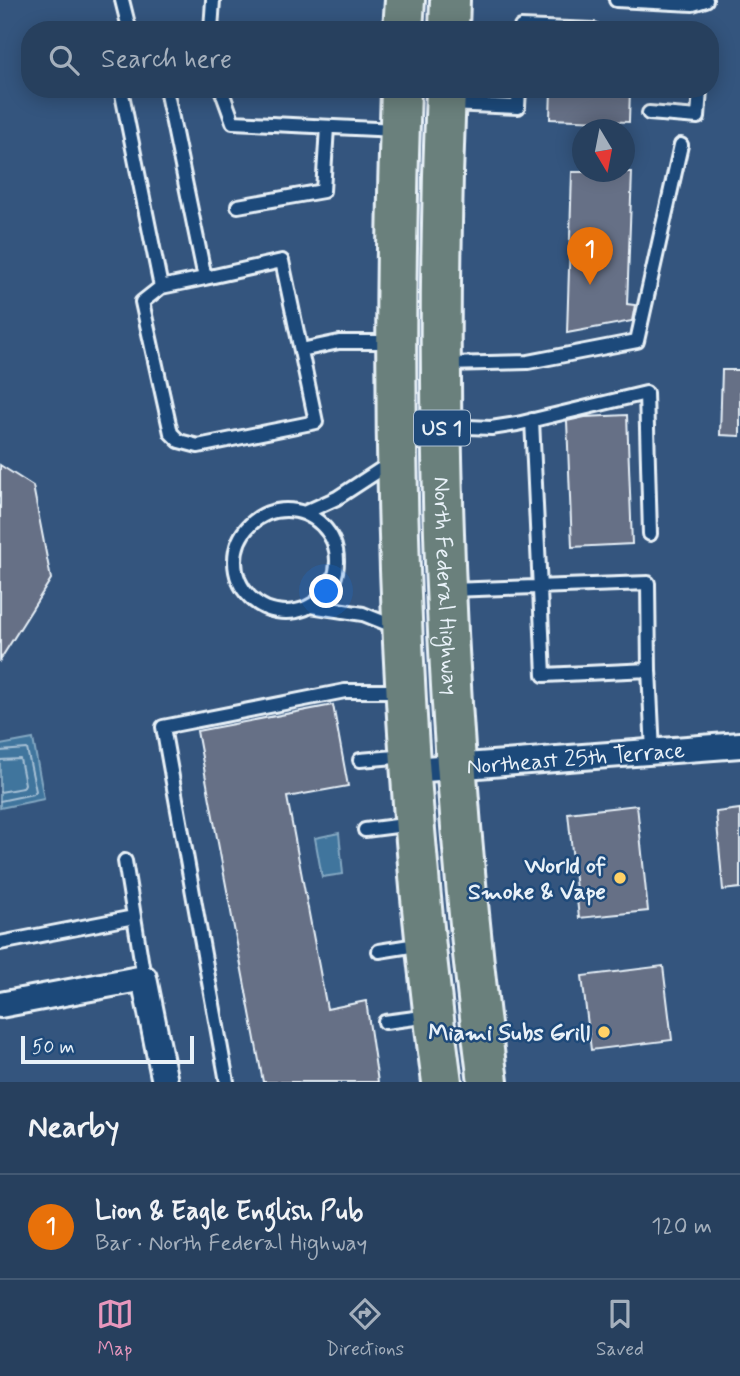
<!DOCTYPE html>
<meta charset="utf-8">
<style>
body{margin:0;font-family:Mynerve,sans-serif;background:#2f4764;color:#f1f3f6}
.compass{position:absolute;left:572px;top:119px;width:63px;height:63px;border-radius:50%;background:#27405e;box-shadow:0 4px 18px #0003;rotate:170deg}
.scale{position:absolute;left:21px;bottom:18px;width:173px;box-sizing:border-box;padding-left:7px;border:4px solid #e8f1f8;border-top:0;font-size:19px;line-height:24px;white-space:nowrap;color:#e8f1f8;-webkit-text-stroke:5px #1f4a7a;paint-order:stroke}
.you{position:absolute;left:327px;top:592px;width:24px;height:24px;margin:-18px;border:5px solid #fff;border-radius:50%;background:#1a73e8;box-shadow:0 0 0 10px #1a73e833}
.badge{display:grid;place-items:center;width:46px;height:46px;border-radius:50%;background:#e797bd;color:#fff;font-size:23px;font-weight:700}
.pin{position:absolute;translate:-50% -58px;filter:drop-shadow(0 2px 4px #0008)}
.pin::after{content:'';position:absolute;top:37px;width:24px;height:21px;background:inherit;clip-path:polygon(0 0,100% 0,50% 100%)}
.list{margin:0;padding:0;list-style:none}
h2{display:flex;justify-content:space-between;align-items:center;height:91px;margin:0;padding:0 28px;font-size:30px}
h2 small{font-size:23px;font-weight:400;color:#a4afbc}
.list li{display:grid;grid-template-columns:46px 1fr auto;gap:21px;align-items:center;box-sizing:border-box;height:105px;padding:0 28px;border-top:2px solid #435973}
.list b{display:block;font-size:26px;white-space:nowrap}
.list p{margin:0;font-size:23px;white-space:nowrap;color:#a4afbc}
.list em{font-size:23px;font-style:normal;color:#a4afbc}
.icon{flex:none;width:38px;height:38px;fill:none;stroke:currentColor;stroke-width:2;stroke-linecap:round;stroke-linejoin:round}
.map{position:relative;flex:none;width:740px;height:1082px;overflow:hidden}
.search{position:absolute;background:#27405e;box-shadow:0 4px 18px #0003;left:21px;right:21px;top:21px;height:77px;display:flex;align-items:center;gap:18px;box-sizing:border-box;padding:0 24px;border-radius:28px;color:#a4afbc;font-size:26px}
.sheet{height:196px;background:#27405e}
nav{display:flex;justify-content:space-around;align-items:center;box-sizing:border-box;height:98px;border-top:2px solid #435973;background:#27405e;font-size:19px;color:#a4afbc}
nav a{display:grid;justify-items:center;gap:4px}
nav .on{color:#e797bd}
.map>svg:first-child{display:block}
</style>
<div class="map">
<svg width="740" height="1082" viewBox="0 0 740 1082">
<rect width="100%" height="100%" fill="#34557e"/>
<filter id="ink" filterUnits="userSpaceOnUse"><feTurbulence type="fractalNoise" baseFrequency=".0143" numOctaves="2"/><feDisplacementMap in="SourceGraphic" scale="14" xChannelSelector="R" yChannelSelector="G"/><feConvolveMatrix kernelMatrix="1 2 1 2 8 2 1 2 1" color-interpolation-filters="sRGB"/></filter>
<g filter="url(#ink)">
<!-- water -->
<path fill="#40759d" stroke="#83a7c1" stroke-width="2" d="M 33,739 L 44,799 L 0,808 L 0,745 Z
M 339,833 L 343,874 L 322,877 L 315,838 Z"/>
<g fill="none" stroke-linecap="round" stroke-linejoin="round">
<!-- shore -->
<path stroke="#a5bfd4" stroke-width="2" d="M 0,751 L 27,749 L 36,791 L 33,794 L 0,801
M 0,760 L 20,759 L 25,784 L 23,788 L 0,792"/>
</g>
<!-- building -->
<path fill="#666f86" stroke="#e8f1f8" stroke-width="2" d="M 551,89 L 630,89 L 629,122 L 550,119 Z
M 572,172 L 632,172 L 627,304 L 635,305 L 632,321 L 567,333 Z
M 722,370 L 740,370 L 740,436 L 720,435 Z
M 627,415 L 632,544 L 572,547 L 567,421 L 585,417 Z
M 0,465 L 33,486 L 51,579 L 0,660 Z
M 333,705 L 348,786 L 287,797 L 327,1009 L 366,1001 L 378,1082 L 263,1082 L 197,731 Z
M 637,805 L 648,911 L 579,918 L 568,813 Z
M 740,809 L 740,888 L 723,890 L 716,812 Z
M 663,966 L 672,1040 L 591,1050 L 582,976 Z"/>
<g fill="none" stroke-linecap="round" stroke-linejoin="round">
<defs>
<path id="service" d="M 122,0 L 129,28
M 616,0 L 693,4 L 706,0
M 211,30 L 213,0
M 521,30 L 521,27 L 594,30
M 121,89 L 161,287 L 205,278 L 166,89
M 221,89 L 233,122 L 396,130
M 449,104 L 518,107 L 519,89
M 649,113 L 698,117 L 700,89
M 238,206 L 323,191 L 327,127
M 161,287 L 142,302 L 171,433 L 179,441 L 198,446 L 316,422 L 282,261 L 205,278
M 301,350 L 339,342 L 391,342
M 446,364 L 528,362 L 637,341 L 681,145
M 446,426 L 491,428 L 517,424 L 646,393 L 650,534
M235 561a51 51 0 1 1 102 0a51 51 0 1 1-102 0Z
M 304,513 L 337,498 L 392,462
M 451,590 L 648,583 L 649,670 L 544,675 L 532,420
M 311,606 L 363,614 L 398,628
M 649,670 L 653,752
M 360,760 L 407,756
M 365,830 L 412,824
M 125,861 L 144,978
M 0,943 L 134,917
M 379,951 L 423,944
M 385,1022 L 430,1016
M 227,1082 L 163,727 L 345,691 L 403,691"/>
<g id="minor">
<path id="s1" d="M 412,770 L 740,745"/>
<path d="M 0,1005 L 144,978 L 165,1082"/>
</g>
<g id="primary">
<path d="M 403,30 L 405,0"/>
<path d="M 449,30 L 450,0"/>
<path d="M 401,89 C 389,420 398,754 442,1082"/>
<path id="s2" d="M 446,89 C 432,420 446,754 488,1082"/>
</g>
</defs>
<!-- service casing -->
<use href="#service" stroke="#e8f1f8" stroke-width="18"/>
<!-- minor casing -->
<use href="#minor" stroke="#e8f1f8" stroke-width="30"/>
<!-- primary casing -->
<use href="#primary" stroke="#e8f1f8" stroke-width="44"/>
<!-- service -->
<use href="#service" stroke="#1f4a7a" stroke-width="12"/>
<!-- minor -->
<use href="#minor" stroke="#1f4a7a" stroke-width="24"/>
<!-- primary -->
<use href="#primary" stroke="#6a807c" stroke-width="38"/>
</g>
</g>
<!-- markers -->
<g fill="#ffd166" stroke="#1f4a7a" stroke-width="2.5">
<circle cx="620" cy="878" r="7"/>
<circle cx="604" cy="1032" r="7"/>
</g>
<g text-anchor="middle" stroke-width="5" stroke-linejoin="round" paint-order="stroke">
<!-- shield labels -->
<rect fill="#1f4a7a" stroke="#acbfd2" stroke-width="2" x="414" y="410.5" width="56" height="35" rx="5"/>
<g font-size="21" font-weight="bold" fill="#e8f1f8">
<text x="442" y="435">US 1</text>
</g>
<!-- street labels -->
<g font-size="23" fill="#e8f1f8" stroke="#1f4a7a">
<text dy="8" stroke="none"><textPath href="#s2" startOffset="497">North Federal Highway</textPath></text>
<text dy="8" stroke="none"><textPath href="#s1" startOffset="164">Northeast 25th Terrace</textPath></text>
</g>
<!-- poi labels -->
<g font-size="23" font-weight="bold" fill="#e8f1f8" stroke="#1f4a7a" text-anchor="end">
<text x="606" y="873">World of<tspan x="606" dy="26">Smoke &amp; Vape</tspan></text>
<text x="590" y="1040">Miami Subs Grill</text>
</g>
</g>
</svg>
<svg class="compass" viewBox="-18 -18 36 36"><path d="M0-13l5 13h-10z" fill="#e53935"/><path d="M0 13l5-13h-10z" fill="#a4afbc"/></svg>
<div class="scale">50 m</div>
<div class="you"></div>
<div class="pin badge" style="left:590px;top:285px;background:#e8710a">1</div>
<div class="search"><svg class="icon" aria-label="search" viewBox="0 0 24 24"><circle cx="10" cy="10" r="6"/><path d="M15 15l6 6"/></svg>Search here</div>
</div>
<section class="sheet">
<h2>Nearby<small></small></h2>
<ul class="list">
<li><span class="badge" style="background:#e8710a">1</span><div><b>Lion &amp; Eagle English Pub</b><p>Bar · North Federal Highway</p></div><em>120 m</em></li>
</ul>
</section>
<nav>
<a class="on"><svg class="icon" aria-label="map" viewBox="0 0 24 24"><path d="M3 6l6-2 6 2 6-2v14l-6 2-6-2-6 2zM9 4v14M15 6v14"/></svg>Map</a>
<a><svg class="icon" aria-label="directions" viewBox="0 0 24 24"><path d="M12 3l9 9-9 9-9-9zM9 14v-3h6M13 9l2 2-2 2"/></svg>Directions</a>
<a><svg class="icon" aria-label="saved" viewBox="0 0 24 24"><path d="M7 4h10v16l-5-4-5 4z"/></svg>Saved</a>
</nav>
